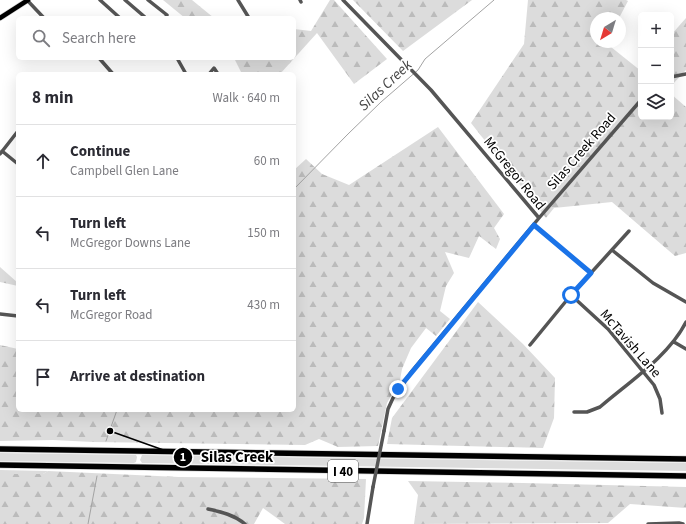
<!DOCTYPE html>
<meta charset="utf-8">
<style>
body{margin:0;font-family:"Source Sans 3",sans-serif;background:#f2f2f3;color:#2b2b33}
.controls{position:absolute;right:12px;top:12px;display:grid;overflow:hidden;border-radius:6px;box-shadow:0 4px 16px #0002}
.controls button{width:36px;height:36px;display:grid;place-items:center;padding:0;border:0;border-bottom:1px solid #e1e1e2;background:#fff;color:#2b2b33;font:20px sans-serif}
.compass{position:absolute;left:590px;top:12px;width:36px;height:36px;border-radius:50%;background:#fff;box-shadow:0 4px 16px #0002;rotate:218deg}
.stop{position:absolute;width:12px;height:12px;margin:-9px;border:3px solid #1a73e8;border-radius:50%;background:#fff}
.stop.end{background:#1a73e8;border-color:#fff;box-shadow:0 1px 4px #0008}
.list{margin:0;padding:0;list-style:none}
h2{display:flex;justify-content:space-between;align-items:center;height:52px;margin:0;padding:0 16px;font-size:17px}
h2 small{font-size:13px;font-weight:400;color:#7c7c81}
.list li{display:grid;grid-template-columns:26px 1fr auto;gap:12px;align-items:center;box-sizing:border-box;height:72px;padding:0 16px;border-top:1px solid #e1e1e2}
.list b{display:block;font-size:15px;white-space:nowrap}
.list p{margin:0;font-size:13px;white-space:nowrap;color:#7c7c81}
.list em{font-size:13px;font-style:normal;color:#7c7c81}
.icon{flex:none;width:22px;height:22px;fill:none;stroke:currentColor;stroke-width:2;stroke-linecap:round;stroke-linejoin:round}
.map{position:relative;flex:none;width:686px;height:524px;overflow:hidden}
.search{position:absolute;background:#fff;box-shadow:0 4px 16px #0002;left:16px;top:16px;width:280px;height:44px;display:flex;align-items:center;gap:10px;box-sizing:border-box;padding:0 14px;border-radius:6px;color:#7c7c81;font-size:15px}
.panel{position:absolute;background:#fff;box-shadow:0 4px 16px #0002;left:16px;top:72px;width:280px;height:340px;border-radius:6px}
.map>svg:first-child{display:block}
</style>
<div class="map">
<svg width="686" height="524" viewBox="0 0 686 524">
<defs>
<pattern id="forest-firs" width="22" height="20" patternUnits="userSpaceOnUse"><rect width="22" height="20" fill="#dcdcdc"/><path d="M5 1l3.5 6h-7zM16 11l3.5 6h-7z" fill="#bbb"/></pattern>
</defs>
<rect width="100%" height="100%" fill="#fff"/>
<!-- green -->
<path fill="#dcdcdc" d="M 0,453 L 136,455 L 137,457 L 136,462 L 134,463 L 0,461 Z
M 142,455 L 686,463 L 686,471 L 142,463 L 140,460 Z
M 0,470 L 48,471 L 43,474 L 0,474 Z"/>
<!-- forest -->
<path fill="url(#forest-firs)" d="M 163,0 L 192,0 L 214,18 L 185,18 Z
M 330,0 L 334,0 L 387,59 L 354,84 L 317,33 L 280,74 L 242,74 L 234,58 L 294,58 L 294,29 L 311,31 Z
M 353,0 L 472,0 L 403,51 Z
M 528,0 L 626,0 L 628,1 L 619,18 L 596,18 L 596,42 L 611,42 L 611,47 L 641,71 L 641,117 L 671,117 L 671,94 L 686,107 L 686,253 L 675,256 L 612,202 L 554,208 L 546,218 L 471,123 L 524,44 Z
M 686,18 L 686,70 L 671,86 L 671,35 Z
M 438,127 L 504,214 L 494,228 L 500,239 L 496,249 L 479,236 L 469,258 L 445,252 L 454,273 L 446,286 L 440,311 L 450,319 L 436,336 L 426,328 L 411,348 L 402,369 L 400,380 L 387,403 L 378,446 L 338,447 L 319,439 L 305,445 L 93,442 L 53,440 L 0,441 L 0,345 L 18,349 L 18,410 L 294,410 L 294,170 L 306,159 L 322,174 L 349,185 Z
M 0,267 L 18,283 L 18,286 L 0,282 Z
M 478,302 L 523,344 L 555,378 L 554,418 L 543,448 L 387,444 L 392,418 Z
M 48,471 L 179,477 L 366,479 L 364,518 L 362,524 L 285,524 L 263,508 L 254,524 L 0,524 L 0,474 L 43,474 Z
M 408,481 L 523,483 L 686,487 L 686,508 L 630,504 L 608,523 L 414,524 L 418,495 Z"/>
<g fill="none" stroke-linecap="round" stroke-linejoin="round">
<!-- stream -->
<path stroke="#a3a3a3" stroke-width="1" d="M 294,189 L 348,134 L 381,102 L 418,70 L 425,59 L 494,0
M 106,441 L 117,410
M 88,524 L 97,476"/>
<defs>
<path id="major" d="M 0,18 L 28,0"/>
<path id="highway" d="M 0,449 L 686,459
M 0,465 L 686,476"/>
</defs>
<!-- major casing -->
<use href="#major" stroke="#dbdbdb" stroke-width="6"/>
<!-- highway casing -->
<use href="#highway" stroke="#dbdbdb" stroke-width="7"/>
<!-- minor -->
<path stroke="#555" stroke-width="3.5" d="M 27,0 L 44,18
M 100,0 L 120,18
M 125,0 L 146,18
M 148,0 L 167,15 L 165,18
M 238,0 L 249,18
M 300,0 L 301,2
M 343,0 L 431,90 L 539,218
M 99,58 L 113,74
M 177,58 L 186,74
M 209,74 L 214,68 L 218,74
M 671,77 L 686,74
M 2,151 L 18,164
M 0,154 L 18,131
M 534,225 L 591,273
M 612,250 L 653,283 L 686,302
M 571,295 L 608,329 L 654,385 L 660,399 L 662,413
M 0,314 L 18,316
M 674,342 L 686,349
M 530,345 L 571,295 L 629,231
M 574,412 L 587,412 L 600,407 C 629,382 669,356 686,322
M 384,431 L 388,409 L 393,398 L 412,371 L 539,218 L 641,100
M 208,509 C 222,512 234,515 245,524
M 367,524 L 373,487
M 648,524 L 679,523 L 683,524"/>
<!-- major -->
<use href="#major" stroke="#000" stroke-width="4.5"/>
<!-- highway -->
<use href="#highway" stroke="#000" stroke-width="5.5"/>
<!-- minor-bridge -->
<path stroke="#555" stroke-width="3.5" d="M 373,487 L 384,431"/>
</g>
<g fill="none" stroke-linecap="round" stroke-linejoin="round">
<!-- route -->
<path stroke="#1a73e8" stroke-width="5" d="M 398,389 L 534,225 L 591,273 L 571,295"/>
</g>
<g text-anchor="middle" stroke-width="3.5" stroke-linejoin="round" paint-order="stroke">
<!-- shield labels -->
<rect fill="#fff" stroke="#4c4c4c" stroke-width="1" x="328" y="460" width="30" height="22" rx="3"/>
<g font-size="13" font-weight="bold" fill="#000">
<text x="343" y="476">I 40</text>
</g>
<!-- street labels -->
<g font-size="14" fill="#000" stroke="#fff">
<text transform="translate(581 151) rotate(-49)" y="5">Silas Creek Road</text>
<text transform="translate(515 173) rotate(51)" y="5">McGregor Road</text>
<text transform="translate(631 343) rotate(49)" y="5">McTavish Lane</text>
</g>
<!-- water labels -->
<g font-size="15" font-style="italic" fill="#444" stroke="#fff">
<text transform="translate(385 85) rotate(-43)" y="5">Silas Creek</text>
</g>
</g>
<!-- callouts -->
<path fill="none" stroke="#000" stroke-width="1.5" d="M110 431L183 457"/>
<g fill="#000" stroke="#fff" stroke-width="1.5">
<circle cx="110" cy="431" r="4"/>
<circle cx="183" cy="457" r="10"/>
</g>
<g font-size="12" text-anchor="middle" font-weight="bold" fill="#fff">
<text x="183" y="461">1</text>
</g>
<g font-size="15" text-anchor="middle" font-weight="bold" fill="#000" stroke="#fff" stroke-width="3.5" stroke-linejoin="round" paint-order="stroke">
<text x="237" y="462">Silas Creek</text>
</g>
</svg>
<div class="controls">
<button>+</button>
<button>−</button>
<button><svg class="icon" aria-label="layers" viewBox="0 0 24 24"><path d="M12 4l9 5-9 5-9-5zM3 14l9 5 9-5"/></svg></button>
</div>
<svg class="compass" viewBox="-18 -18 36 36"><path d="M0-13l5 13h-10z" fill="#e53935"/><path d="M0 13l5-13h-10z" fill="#7c7c81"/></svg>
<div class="stop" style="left:571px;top:295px"></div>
<div class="stop end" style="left:398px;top:389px"></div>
<div class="search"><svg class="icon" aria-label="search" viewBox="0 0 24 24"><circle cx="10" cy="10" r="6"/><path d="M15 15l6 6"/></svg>Search here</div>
<section class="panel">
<h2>8 min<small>Walk · 640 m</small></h2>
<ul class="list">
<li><svg class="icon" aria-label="ahead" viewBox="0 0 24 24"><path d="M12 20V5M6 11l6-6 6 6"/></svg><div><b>Continue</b><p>Campbell Glen Lane</p></div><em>60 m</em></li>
<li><svg class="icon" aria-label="left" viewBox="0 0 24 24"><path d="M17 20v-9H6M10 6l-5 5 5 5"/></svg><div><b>Turn left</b><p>McGregor Downs Lane</p></div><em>150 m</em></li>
<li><svg class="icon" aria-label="left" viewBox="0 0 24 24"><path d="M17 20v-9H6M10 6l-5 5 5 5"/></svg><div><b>Turn left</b><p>McGregor Road</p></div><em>430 m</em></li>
<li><svg class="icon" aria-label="arrive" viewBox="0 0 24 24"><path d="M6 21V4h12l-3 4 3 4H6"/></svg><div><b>Arrive at destination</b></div></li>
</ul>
</section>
</div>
